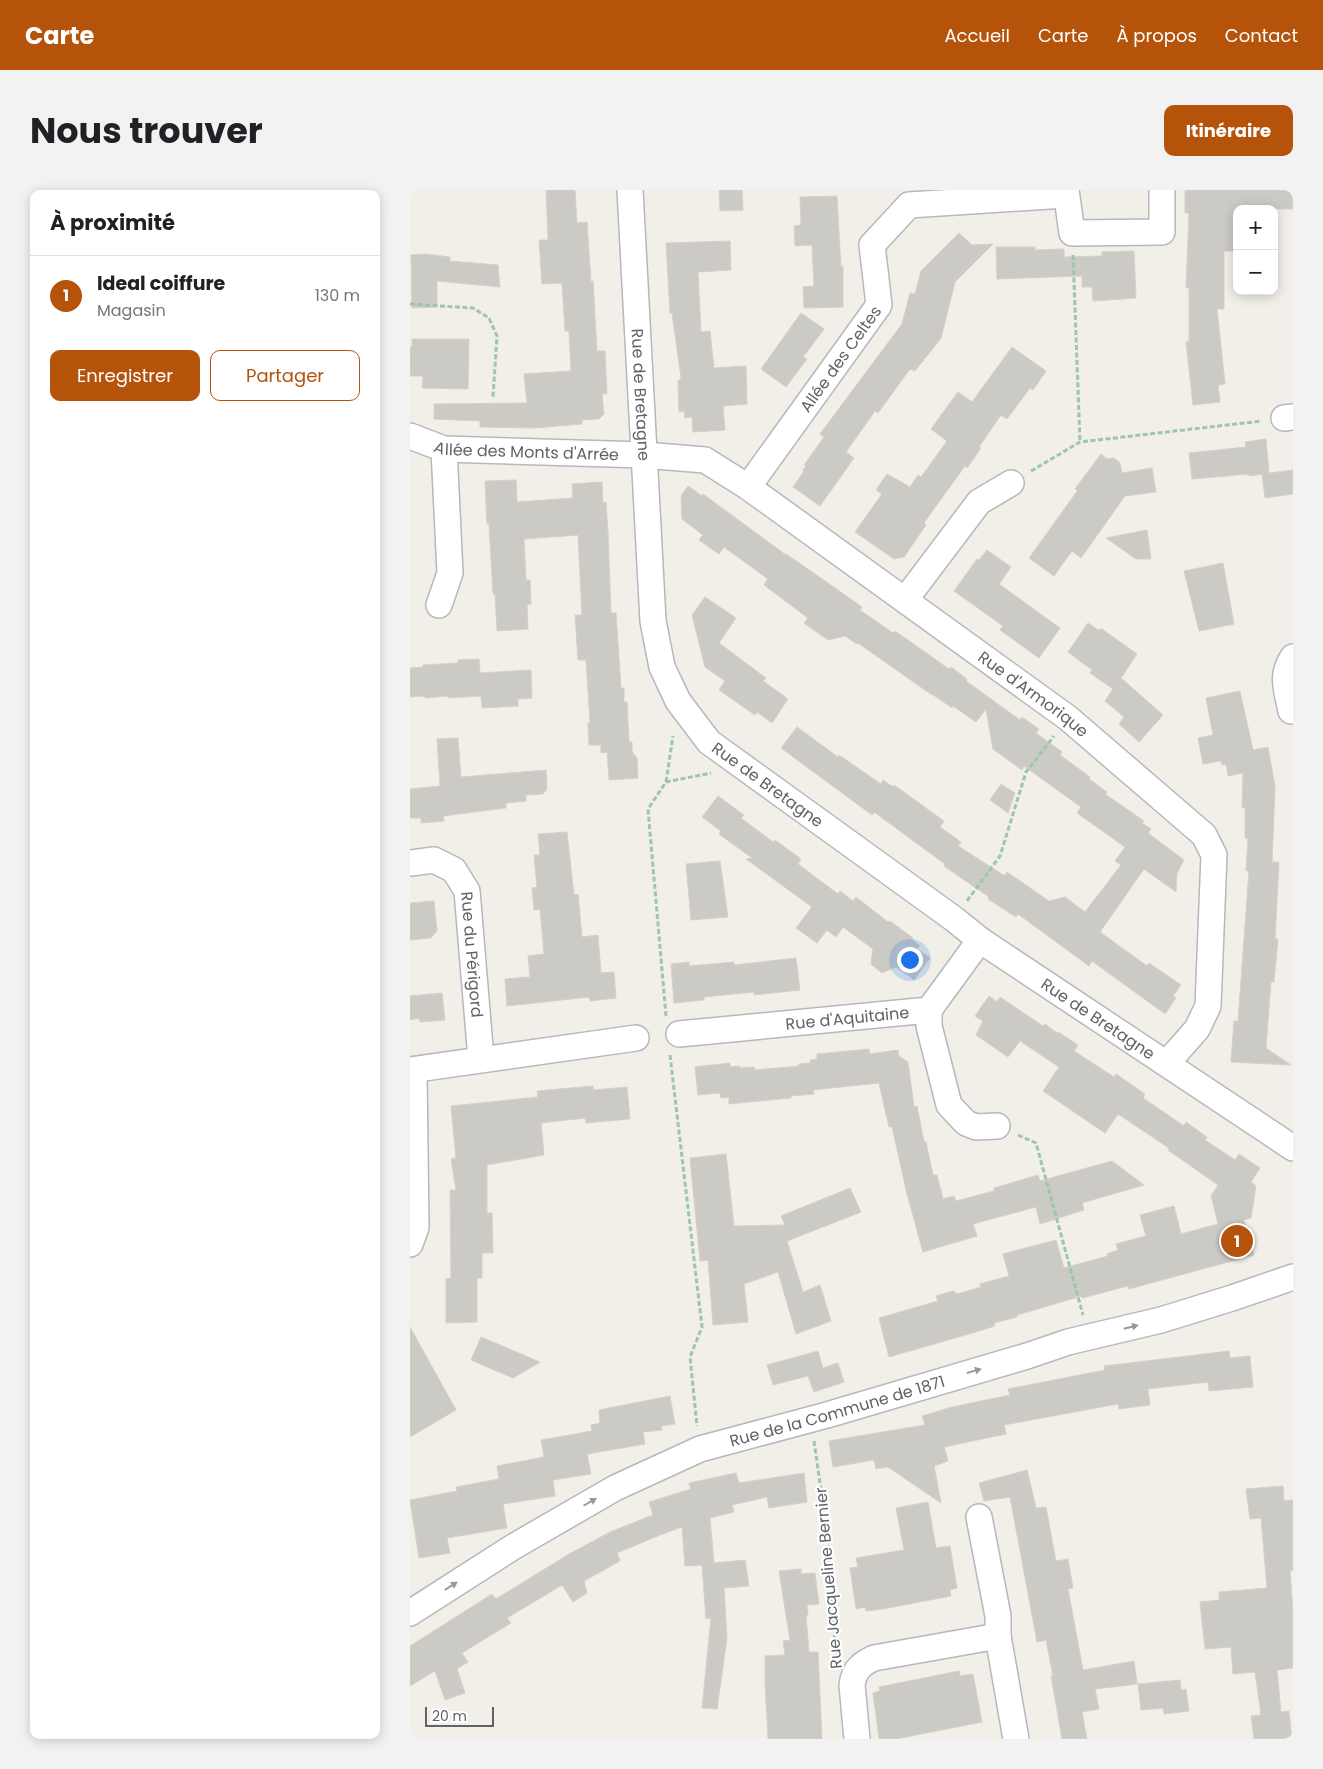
<!DOCTYPE html>
<html lang="fr">
<meta charset="utf-8">
<style>
body{margin:0;font-family:Poppins,sans-serif;background:#f2f2f2;color:#202124}
.controls{position:absolute;right:15px;top:15px;display:grid;overflow:hidden;border-radius:10px;box-shadow:0 2px 12px #0003}
.controls button{width:45px;height:45px;display:grid;place-items:center;padding:0;border:0;border-bottom:1px solid #e0e0e0;background:#fff;color:#202124;font:25px sans-serif}
.scale{position:absolute;left:15px;bottom:12px;width:69px;box-sizing:border-box;padding-left:5px;border:2px solid #5f6368;border-top:0;font-size:14px;line-height:18px;white-space:nowrap;color:#5f6368;-webkit-text-stroke:4px #fff;paint-order:stroke}
.you{position:absolute;left:499px;top:769px;width:18px;height:18px;margin:-12px;border:4px solid #fff;border-radius:50%;background:#1a73e8;box-shadow:0 0 0 8px #1a73e833}
.badge{display:grid;place-items:center;width:32px;height:32px;border-radius:50%;background:#b45309;color:#fff;font-size:16px;font-weight:700}
.pin{position:absolute;translate:-50% -50%;border:2px solid #fff;box-shadow:0 1px 5px #0006}
.list{margin:0;padding:0;list-style:none}
h2{display:flex;justify-content:space-between;align-items:center;height:65px;margin:0;padding:0 20px;font-size:21px}
h2 small{font-size:16px;font-weight:400;color:#757577}
.list li{display:grid;grid-template-columns:32px 1fr auto;gap:15px;align-items:center;box-sizing:border-box;height:80px;padding:0 20px;border-top:1px solid #e0e0e0}
.list b{display:block;font-size:19px;white-space:nowrap}
.list p{margin:0;font-size:16px;white-space:nowrap;color:#757577}
.list em{font-size:16px;font-style:normal;color:#757577}
.actions{display:flex;gap:10px;padding:15px 20px}
.actions a{flex:1;padding:11px 0;border:1px solid #b45309;border-radius:10px;text-align:center;font-size:18px;color:#b45309}
.actions .main{background:#b45309;color:#fff}
.map{position:relative;flex:none;width:883px;height:1549px;overflow:hidden;border-radius:10px}
header{display:flex;align-items:center;gap:30px;box-sizing:border-box;height:70px;padding:0 25px;background:#b45309;color:#fff}
header strong{font-size:24px}
nav{display:flex;gap:28px;margin-inline-start:auto;font-size:18px}
.intro{display:flex;align-items:center;justify-content:space-between;box-sizing:border-box;height:120px;padding:0 30px}
h1{margin:0;font-size:35px}
.button{padding:12px 22px;border-radius:10px;background:#b45309;color:#fff;font-size:18px;font-weight:700}
main{display:flex;gap:30px;padding:0 30px}
aside{flex:1;background:#fff;border-radius:10px;box-shadow:0 2px 12px #0003}
.map>svg:first-child{display:block}
</style>
<header>
<strong>Carte</strong>
<nav><a>Accueil</a><a>Carte</a><a>À propos</a><a>Contact</a></nav>
</header>
<div class="intro"><h1>Nous trouver</h1><a class="button">Itinéraire</a></div>
<main>
<aside>
<h2>À proximité<small></small></h2>
<ul class="list">
<li><span class="badge">1</span><div><b>Ideal coiffure</b><p>Magasin</p></div><em>130 m</em></li>
</ul>
<div class="actions"><a class="main">Enregistrer</a><a>Partager</a></div>
</aside>
<div class="map">
<svg width="883" height="1549" viewBox="0 0 883 1549">
<rect width="100%" height="100%" fill="#f1efe8"/>
<!-- building -->
<path fill="#cccac5" stroke="#d6d1c6" d="M 136,0 L 165,0 L 167,33 L 177,32 L 181,92 L 183,91 L 187,161 L 195,161 L 197,204 L 192,204 L 194,224 L 189,229 L 172,230 L 172,234 L 124,238 L 70,237 L 70,231 L 24,229 L 24,214 L 117,213 L 114,184 L 161,181 L 159,141 L 155,141 L 152,93 L 132,94 L 129,50 L 138,50 Z
M 309,0 L 332,0 L 333,20 L 310,21 Z
M 775,0 L 883,0 L 883,19 L 827,19 L 827,61 L 814,61 L 814,119 L 807,119 L 815,194 L 808,195 L 810,212 L 783,215 L 776,152 L 779,151 L 779,98 L 776,98 L 779,23 L 775,23 Z
M 427,6 L 431,77 L 433,76 L 433,117 L 394,118 L 393,97 L 404,96 L 402,55 L 385,56 L 384,36 L 391,35 L 390,7 Z
M 549,43 L 562,55 L 583,54 L 545,92 L 531,148 L 505,181 L 500,179 L 468,223 L 465,221 L 436,262 L 444,268 L 410,316 L 383,297 L 394,281 L 393,280 L 396,276 L 394,275 L 414,247 L 410,244 L 492,134 L 500,103 L 505,104 L 511,81 Z
M 320,51 L 321,80 L 288,82 L 291,142 L 300,141 L 304,178 L 336,176 L 337,214 L 313,216 L 315,240 L 283,242 L 282,227 L 275,228 L 274,221 L 269,222 L 268,191 L 271,188 L 262,123 L 260,123 L 256,53 Z
M 586,57 L 625,57 L 625,60 L 654,59 L 654,67 L 692,66 L 692,62 L 724,61 L 726,108 L 683,111 L 682,97 L 672,97 L 672,86 L 587,89 Z
M 16,64 L 40,67 L 40,71 L 88,75 L 90,97 L 27,91 L 27,117 L 2,118 L 1,65 Z
M 391,123 L 414,139 L 393,167 L 397,169 L 376,197 L 351,179 Z
M 2,149 L 59,149 L 58,199 L 12,198 L 13,186 L 0,186 L 0,157 L 2,157 Z
M 602,157 L 636,181 L 623,200 L 620,198 L 597,229 L 591,225 L 569,257 L 571,258 L 557,278 L 555,276 L 534,305 L 514,333 L 516,335 L 494,367 L 484,369 L 445,342 L 472,304 L 466,300 L 477,284 L 500,297 L 508,285 L 511,287 L 537,251 L 521,239 L 548,202 L 562,212 Z
M 856,249 L 859,283 L 883,280 L 883,304 L 855,308 L 852,284 L 839,286 L 839,284 L 782,289 L 779,263 L 836,257 L 835,252 Z
M 691,264 L 697,269 L 704,268 L 710,273 L 712,283 L 742,278 L 746,302 L 715,306 L 671,368 L 662,361 L 644,386 L 619,368 L 668,300 L 665,299 Z
M 106,290 L 107,312 L 163,308 L 162,294 L 192,292 L 193,313 L 196,312 L 198,343 L 201,423 L 206,423 L 211,498 L 214,498 L 214,512 L 217,512 L 219,552 L 222,552 L 222,562 L 227,568 L 228,588 L 199,590 L 197,562 L 191,563 L 191,555 L 179,555 L 178,533 L 180,533 L 176,470 L 168,470 L 165,425 L 172,425 L 168,345 L 114,349 L 116,390 L 120,390 L 121,414 L 117,415 L 118,439 L 87,441 L 85,404 L 83,404 L 79,334 L 77,334 L 75,291 Z
M 278,296 L 292,306 L 293,304 L 376,365 L 376,364 L 408,386 L 452,417 L 450,420 L 483,443 L 485,441 L 539,479 L 541,477 L 557,489 L 556,491 L 610,530 L 612,527 L 629,539 L 626,543 L 652,562 L 650,565 L 680,587 L 679,589 L 697,602 L 695,604 L 734,631 L 732,633 L 741,639 L 738,643 L 774,670 L 767,683 L 766,702 L 734,679 L 690,742 L 737,776 L 739,773 L 771,795 L 763,806 L 766,808 L 755,824 L 682,771 L 679,776 L 608,724 L 606,727 L 578,709 L 579,707 L 534,676 L 535,674 L 464,622 L 462,625 L 371,558 L 387,537 L 428,567 L 429,565 L 471,594 L 473,590 L 483,597 L 484,595 L 534,631 L 530,637 L 551,652 L 548,656 L 595,686 L 597,682 L 639,711 L 655,707 L 675,722 L 711,675 L 705,671 L 715,657 L 667,623 L 671,617 L 614,576 L 612,580 L 583,559 L 576,519 L 566,532 L 543,516 L 542,518 L 522,504 L 522,505 L 448,453 L 447,454 L 435,446 L 418,450 L 394,433 L 398,428 L 354,395 L 358,389 L 314,357 L 309,364 L 289,350 L 293,345 L 272,329 L 271,306 Z
M 737,340 L 741,369 L 726,369 L 696,348 Z
M 577,360 L 601,377 L 589,394 L 650,438 L 629,468 L 590,440 L 593,436 L 544,401 L 567,369 L 569,370 Z
M 813,373 L 824,434 L 789,441 L 774,381 Z
M 295,407 L 326,428 L 309,453 L 356,488 L 353,491 L 378,509 L 362,533 L 347,522 L 345,525 L 309,500 L 315,491 L 295,477 L 282,425 Z
M 678,433 L 688,440 L 692,439 L 727,464 L 711,488 L 753,525 L 729,552 L 709,534 L 714,527 L 695,511 L 703,499 L 680,483 L 682,480 L 658,462 Z
M 69,469 L 70,483 L 121,480 L 122,508 L 108,509 L 108,516 L 72,518 L 71,506 L 39,508 L 38,506 L 15,508 L 15,506 L 0,507 L 0,478 L 13,477 L 13,475 L 48,473 L 48,470 Z
M 830,501 L 843,560 L 858,557 L 865,596 L 862,672 L 869,672 L 865,749 L 868,749 L 864,792 L 861,792 L 856,858 L 881,875 L 821,872 L 824,831 L 828,831 L 839,681 L 836,681 L 838,649 L 835,648 L 835,618 L 832,617 L 833,583 L 818,586 L 816,574 L 812,575 L 811,571 L 793,574 L 788,548 L 803,545 L 796,508 Z
M 48,548 L 51,587 L 136,580 L 137,599 L 133,604 L 116,605 L 116,611 L 96,613 L 96,618 L 33,626 L 34,631 L 11,633 L 11,628 L 0,628 L 0,599 L 30,596 L 27,549 Z
M 591,594 L 605,603 L 598,623 L 580,610 Z
M 308,606 L 334,625 L 331,628 L 363,652 L 365,650 L 391,669 L 388,674 L 428,704 L 430,701 L 443,711 L 446,707 L 478,732 L 480,731 L 503,748 L 502,749 L 510,756 L 507,759 L 520,768 L 504,790 L 486,777 L 472,783 L 461,774 L 463,759 L 433,737 L 426,747 L 417,740 L 407,753 L 386,738 L 402,717 L 336,669 L 342,668 L 309,644 L 311,641 L 292,627 Z
M 157,642 L 164,705 L 168,704 L 172,747 L 188,745 L 191,783 L 204,782 L 206,808 L 180,811 L 179,807 L 97,816 L 95,789 L 120,787 L 118,766 L 134,764 L 130,719 L 124,720 L 122,698 L 127,697 L 124,665 L 130,665 L 128,644 Z
M 310,671 L 318,727 L 281,730 L 276,674 Z
M 24,711 L 27,741 L 21,748 L 0,750 L 0,713 Z
M 386,768 L 390,800 L 344,805 L 344,802 L 294,807 L 294,810 L 264,813 L 261,774 L 279,772 L 279,776 L 324,772 L 324,775 Z
M 32,803 L 35,830 L 10,832 L 9,828 L 0,830 L 0,806 Z
M 579,806 L 587,812 L 590,807 L 633,836 L 635,834 L 647,843 L 648,842 L 668,855 L 664,861 L 704,887 L 706,884 L 735,904 L 733,908 L 774,936 L 776,932 L 797,947 L 795,950 L 825,970 L 829,964 L 850,978 L 841,992 L 846,996 L 841,1028 L 834,1030 L 844,1065 L 719,1099 L 718,1096 L 672,1108 L 672,1106 L 607,1125 L 607,1127 L 584,1133 L 585,1136 L 559,1144 L 479,1167 L 469,1128 L 528,1111 L 526,1106 L 543,1101 L 547,1104 L 571,1097 L 570,1094 L 599,1086 L 593,1064 L 646,1050 L 654,1078 L 698,1066 L 697,1064 L 708,1060 L 706,1054 L 736,1046 L 730,1025 L 764,1016 L 771,1044 L 808,1034 L 801,1006 L 808,995 L 758,960 L 759,958 L 708,924 L 695,943 L 633,901 L 649,877 L 610,851 L 598,867 L 566,845 L 573,831 L 565,826 Z
M 459,859 L 460,864 L 488,860 L 489,866 L 498,872 L 504,917 L 507,916 L 514,952 L 516,952 L 523,985 L 527,985 L 533,1009 L 544,1006 L 546,1011 L 584,1001 L 584,998 L 628,985 L 630,991 L 702,971 L 734,995 L 672,1013 L 674,1020 L 630,1034 L 626,1017 L 563,1034 L 567,1046 L 513,1062 L 497,1004 L 482,937 L 479,937 L 469,893 L 403,900 L 404,904 L 381,906 L 381,908 L 319,914 L 319,907 L 311,908 L 310,903 L 288,905 L 285,877 L 320,873 L 320,877 L 330,876 L 330,878 L 344,877 L 345,880 L 389,876 L 389,874 L 400,873 L 400,870 L 407,869 L 407,864 Z
M 183,896 L 183,900 L 217,897 L 220,929 L 176,933 L 175,928 L 131,933 L 134,965 L 77,975 L 77,1023 L 82,1023 L 83,1063 L 72,1063 L 72,1088 L 67,1088 L 67,1132 L 36,1133 L 36,1089 L 41,1088 L 40,1000 L 46,1000 L 41,969 L 46,968 L 41,916 L 128,907 L 127,901 Z
M 316,964 L 324,1036 L 375,1035 L 371,1026 L 440,998 L 451,1022 L 377,1051 L 393,1102 L 410,1095 L 421,1131 L 386,1144 L 368,1082 L 334,1094 L 338,1132 L 303,1135 L 298,1070 L 290,1071 L 280,968 Z
M 0,1137 L 46,1220 L 0,1247 Z
M 71,1147 L 130,1172 L 103,1188 L 61,1170 Z
M 408,1161 L 413,1178 L 428,1173 L 434,1192 L 404,1202 L 398,1186 L 363,1195 L 357,1175 Z
M 819,1161 L 820,1168 L 840,1166 L 843,1197 L 799,1201 L 798,1192 L 738,1199 L 740,1215 L 709,1219 L 708,1214 L 594,1235 L 596,1244 L 534,1257 L 538,1271 L 524,1276 L 531,1313 L 478,1277 L 466,1279 L 464,1270 L 423,1277 L 419,1251 L 515,1235 L 512,1226 L 542,1217 L 600,1205 L 598,1199 L 695,1180 L 694,1176 Z
M 260,1206 L 265,1234 L 251,1236 L 252,1240 L 233,1242 L 235,1254 L 177,1264 L 181,1284 L 143,1290 L 145,1306 L 93,1314 L 97,1338 L 37,1348 L 40,1363 L 9,1368 L 0,1310 L 47,1301 L 46,1297 L 89,1289 L 87,1276 L 134,1267 L 131,1250 L 182,1241 L 181,1235 L 190,1233 L 189,1220 Z
M 617,1280 L 626,1318 L 636,1317 L 646,1371 L 658,1369 L 663,1398 L 658,1399 L 673,1480 L 724,1471 L 727,1494 L 685,1499 L 689,1519 L 672,1522 L 677,1549 L 652,1549 L 641,1486 L 643,1486 L 636,1450 L 627,1452 L 600,1307 L 574,1311 L 569,1293 Z
M 326,1283 L 329,1293 L 394,1283 L 397,1312 L 359,1318 L 357,1307 L 322,1315 L 324,1322 L 300,1328 L 304,1373 L 335,1370 L 339,1396 L 314,1398 L 317,1448 L 307,1519 L 292,1518 L 301,1428 L 296,1429 L 292,1375 L 275,1376 L 272,1337 L 250,1345 L 207,1363 L 210,1371 L 174,1391 L 177,1403 L 163,1412 L 152,1395 L 97,1428 L 101,1433 L 52,1463 L 58,1472 L 47,1479 L 55,1503 L 35,1510 L 25,1481 L 0,1496 L 0,1456 L 82,1404 L 86,1409 L 159,1364 L 200,1342 L 243,1325 L 239,1312 L 281,1299 L 279,1293 Z
M 873,1296 L 874,1311 L 883,1310 L 883,1380 L 880,1381 L 883,1422 L 883,1478 L 867,1480 L 871,1522 L 879,1521 L 882,1549 L 844,1549 L 841,1526 L 851,1525 L 845,1482 L 823,1484 L 821,1457 L 795,1459 L 790,1412 L 809,1410 L 809,1402 L 857,1398 L 851,1328 L 840,1329 L 836,1299 Z
M 518,1312 L 526,1358 L 540,1356 L 547,1398 L 540,1400 L 541,1406 L 473,1419 L 456,1421 L 455,1417 L 446,1419 L 440,1378 L 448,1377 L 446,1368 L 494,1360 L 486,1318 Z
M 391,1379 L 391,1384 L 405,1383 L 409,1414 L 397,1415 L 398,1425 L 396,1425 L 399,1462 L 408,1462 L 412,1549 L 358,1549 L 355,1493 L 355,1466 L 375,1465 L 373,1451 L 380,1450 L 369,1381 Z
M 549,1481 L 550,1486 L 563,1484 L 572,1532 L 486,1549 L 469,1549 L 463,1503 L 470,1501 L 469,1497 Z
M 770,1490 L 771,1500 L 776,1499 L 779,1521 L 754,1524 L 753,1518 L 731,1520 L 728,1494 Z"/>
<g fill="none" stroke-linecap="round" stroke-linejoin="round">
<defs>
<g id="minor">
<path id="s1" d="M 220,0 L 243,431 L 252,477 L 268,511 L 299,552 L 544,729 L 570,750 L 883,958"/>
<path d="M 656,0 L 662,43 L 752,42 L 752,0"/>
<path d="M 874,228 L 883,227"/>
<path id="s2" d="M 0,246 L 34,259 L 234,265 L 295,270 L 338,297 L 658,528 L 794,645 L 804,665 L 798,816 L 787,839 L 757,873"/>
<path id="s3" d="M 338,297 L 469,115 L 462,55 L 499,15 L 655,5"/>
<path d="M 495,410 L 569,312 L 601,293"/>
<path d="M 29,415 L 40,383 L 34,259"/>
<path d="M 881,521 C 877,500 870,486 883,467"/>
<path id="s4" d="M 0,673 L 24,670 L 44,680 L 57,701 L 71,869"/>
<path d="M 519,820 L 519,836 L 539,915 L 556,933 L 566,937 L 587,936"/>
<path id="s5" d="M 269,844 L 519,820 L 570,750"/>
<path d="M 0,880 L 226,848"/>
<path d="M 0,1054 L 6,1037 L 4,880"/>
<path d="M 569,1327 L 588,1426 L 588,1446 L 606,1549"/>
<path id="s6" d="M 0,1423 L 103,1357 L 205,1298 L 290,1259 L 417,1225 L 617,1166 L 658,1152 L 751,1130 L 822,1108 L 883,1087"/>
<path d="M 447,1549 L 442,1495 C 444,1480 451,1474 464,1468 L 588,1446"/>
</g>
</defs>
<!-- minor casing -->
<use href="#minor" stroke="#b5b8bc" stroke-width="28"/>
<!-- path -->
<path stroke="#9cc7a9" stroke-width="3" stroke-dasharray="5 2.5" stroke-linecap="butt" d="M 663,65 L 670,252
M 0,114 L 63,118 L 79,128 L 87,146 L 83,207
M 621,281 L 670,252 L 852,231
M 256,592 L 263,546
M 557,711 L 590,666 L 616,582 L 644,546
M 256,826 L 238,619 L 256,592 L 301,583
M 260,865 L 292,1137 L 280,1167 L 287,1236
M 608,945 L 626,953 L 673,1125
M 404,1251 L 418,1349 L 426,1469"/>
<!-- minor -->
<use href="#minor" stroke="#fff" stroke-width="25"/>
</g>
<!-- one-way arrows -->
<defs><path id="oneway-solid" d="M-6-.8H1V-3.2L6.5 0L1 3.2V.8H-6Z" transform="scale(1.25)"/></defs>
<g fill="#979a9d">
<use href="#oneway-solid" transform="translate(721 1137) rotate(-14)"/>
<use href="#oneway-solid" transform="translate(564 1181) rotate(-16)"/>
<use href="#oneway-solid" transform="translate(180 1312) rotate(-30)"/>
<use href="#oneway-solid" transform="translate(41 1396) rotate(-32)"/>
</g>
<g text-anchor="middle" stroke-width="4.5" stroke-linejoin="round" paint-order="stroke">
<!-- street labels -->
<g font-size="16" fill="#5f6368" stroke="#fff">
<text dy="6" stroke="none"><textPath href="#s3" startOffset="158">Allée des Celtes</textPath></text>
<text dy="6" stroke="none"><textPath href="#s1" startOffset="205">Rue de Bretagne</textPath></text>
<text dy="6" stroke="none"><textPath href="#s2" startOffset="119">Allée des Monts d'Arrée</textPath></text>
<text dy="6" stroke="none"><textPath href="#s2" startOffset="701">Rue d'Armorique</textPath></text>
<text dy="6" stroke="none"><textPath href="#s1" startOffset="640">Rue de Bretagne</textPath></text>
<text dy="6" stroke="none"><textPath href="#s4" startOffset="135">Rue du Périgord</textPath></text>
<text dy="6" stroke="none"><textPath href="#s5" startOffset="169">Rue d'Aquitaine</textPath></text>
<text dy="6" stroke="none"><textPath href="#s1" startOffset="1045">Rue de Bretagne</textPath></text>
<text dy="6" stroke="none"><textPath href="#s6" startOffset="476">Rue de la Commune de 1871</textPath></text>
<text transform="translate(418 1388) rotate(-95)" y="6">Rue Jacqueline Bernier</text>
</g>
</g>
</svg>
<div class="controls">
<button>+</button>
<button>−</button>
</div>
<div class="scale">20 m</div>
<div class="you"></div>
<div class="pin badge" style="left:827px;top:1051px">1</div>
</div>
</main>
